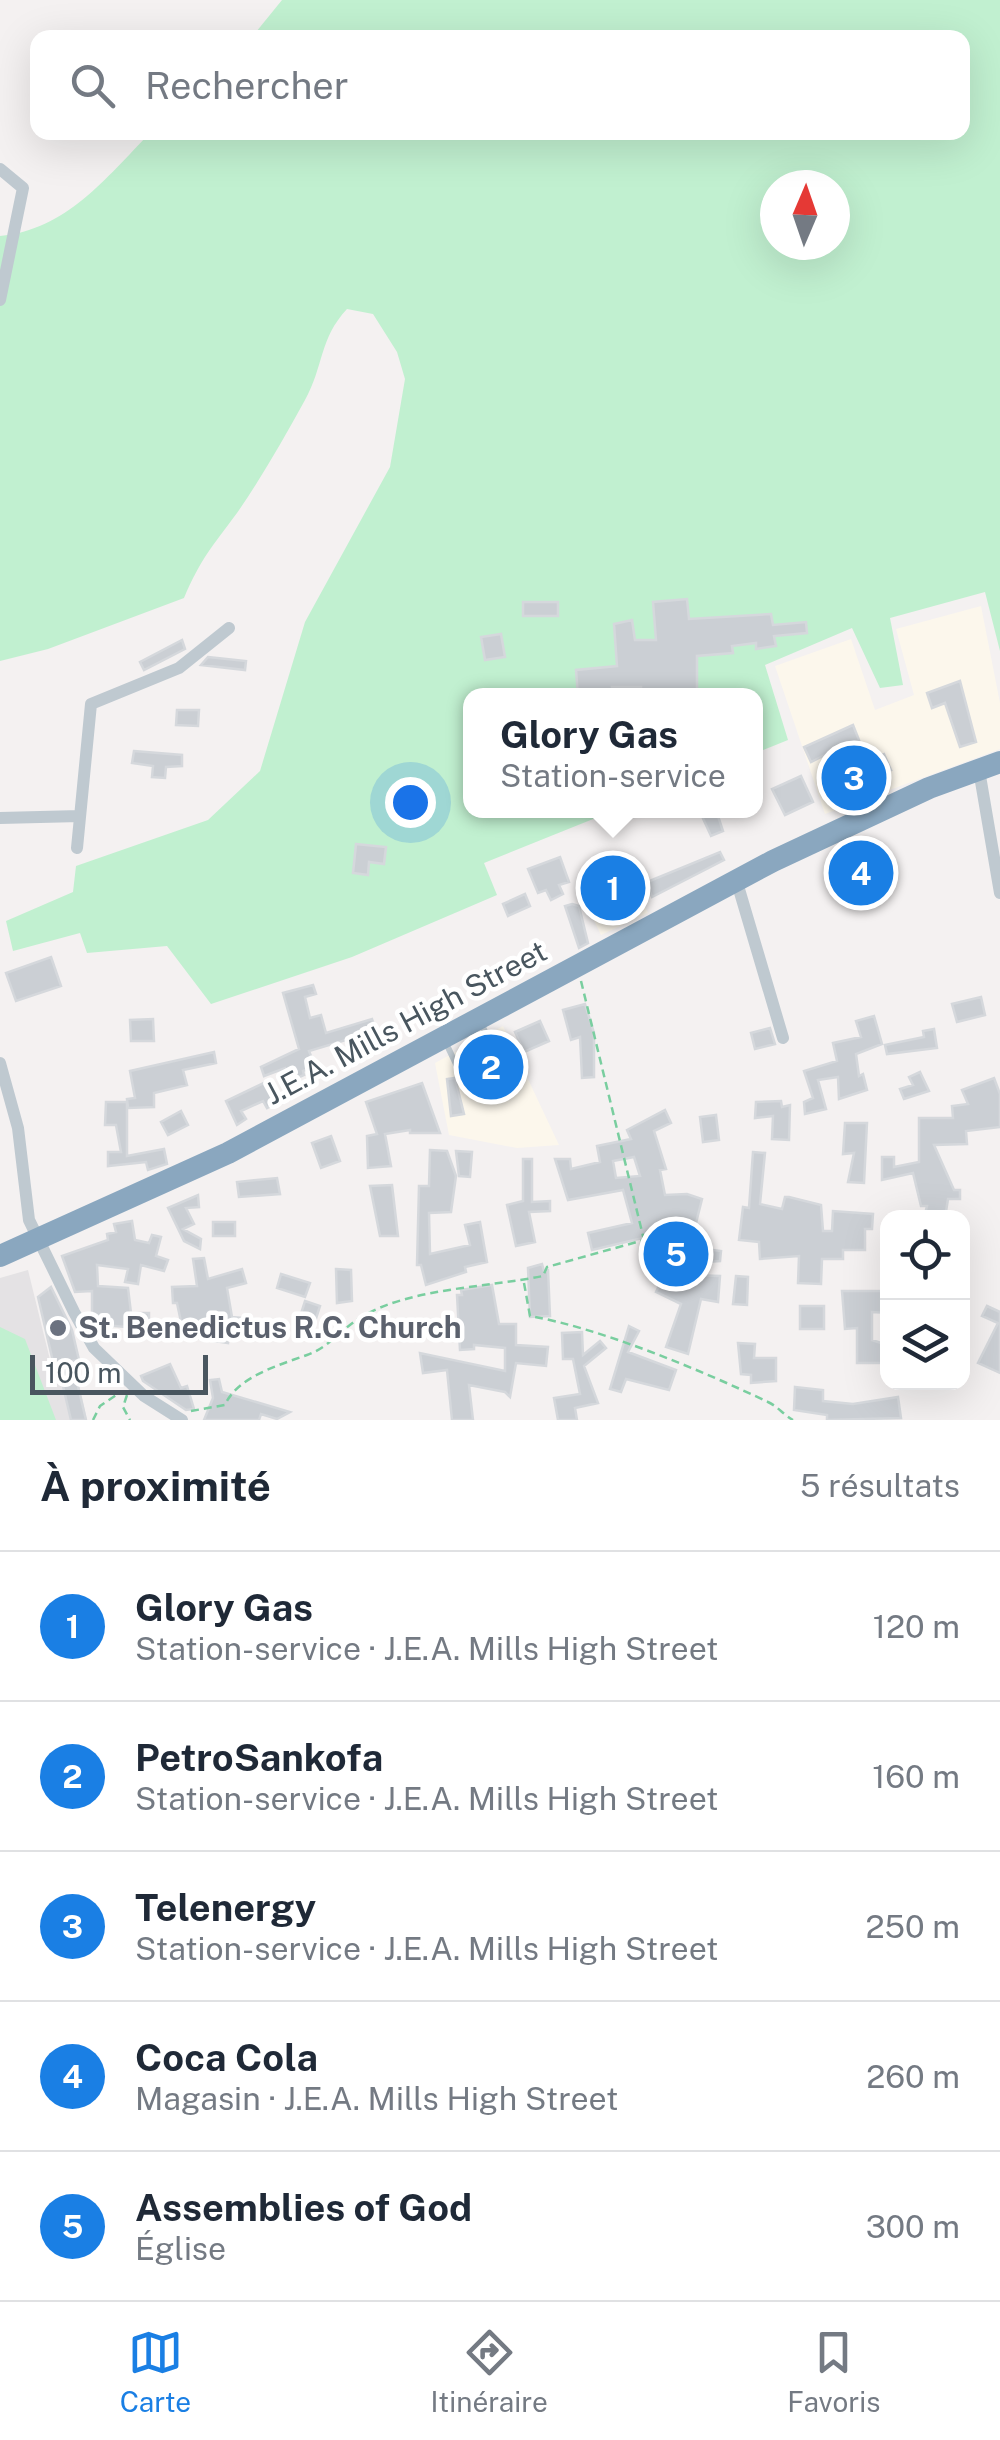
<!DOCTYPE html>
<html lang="fr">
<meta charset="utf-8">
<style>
body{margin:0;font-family:"Public Sans",sans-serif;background:#f2f2f3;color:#1f2937}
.controls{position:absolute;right:30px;bottom:30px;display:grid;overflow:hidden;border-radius:20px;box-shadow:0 10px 40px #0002}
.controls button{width:90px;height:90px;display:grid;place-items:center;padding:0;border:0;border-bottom:2px solid #e0e1e3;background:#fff;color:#1f2937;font:50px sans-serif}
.compass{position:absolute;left:760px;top:170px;width:90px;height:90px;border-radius:50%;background:#fff;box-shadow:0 10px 40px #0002;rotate:2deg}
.scale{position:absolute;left:30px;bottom:25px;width:178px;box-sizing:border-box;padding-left:10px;border:5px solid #49565f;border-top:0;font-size:28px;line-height:35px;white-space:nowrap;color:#49565f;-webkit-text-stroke:8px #fff;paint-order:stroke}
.you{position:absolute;left:410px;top:802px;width:35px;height:35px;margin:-25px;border:8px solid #fff;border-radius:50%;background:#1a73e8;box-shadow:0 0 0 15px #1a73e833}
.badge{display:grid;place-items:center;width:65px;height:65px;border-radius:50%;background:#1a7fe4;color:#fff;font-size:32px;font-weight:700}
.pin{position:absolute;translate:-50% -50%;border:5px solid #fff;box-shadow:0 2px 10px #0006}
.popup{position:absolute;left:463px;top:688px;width:300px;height:130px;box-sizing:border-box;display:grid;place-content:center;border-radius:20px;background:#fff;filter:drop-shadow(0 2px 8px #0005);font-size:32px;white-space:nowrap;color:#747a83}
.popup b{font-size:38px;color:#1f2937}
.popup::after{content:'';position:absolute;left:50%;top:100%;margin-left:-20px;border:20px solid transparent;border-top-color:#fff}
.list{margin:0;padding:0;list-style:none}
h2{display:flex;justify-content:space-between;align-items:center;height:130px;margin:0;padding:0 40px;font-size:42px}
h2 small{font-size:32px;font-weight:400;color:#747a83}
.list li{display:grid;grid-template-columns:65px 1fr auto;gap:30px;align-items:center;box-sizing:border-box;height:150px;padding:0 40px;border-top:2px solid #e0e1e3}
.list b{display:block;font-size:38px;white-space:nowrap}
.list p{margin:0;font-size:32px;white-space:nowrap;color:#747a83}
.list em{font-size:32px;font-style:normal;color:#747a83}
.icon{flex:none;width:55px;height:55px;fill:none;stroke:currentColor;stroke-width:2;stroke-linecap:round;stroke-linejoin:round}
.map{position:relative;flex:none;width:1000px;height:1420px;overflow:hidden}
.search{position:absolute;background:#fff;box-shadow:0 10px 40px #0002;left:30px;right:30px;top:30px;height:110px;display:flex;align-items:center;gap:25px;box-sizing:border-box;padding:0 35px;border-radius:20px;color:#747a83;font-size:38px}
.sheet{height:880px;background:#fff}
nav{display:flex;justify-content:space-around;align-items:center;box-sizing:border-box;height:140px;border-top:2px solid #e0e1e3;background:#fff;font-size:28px;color:#747a83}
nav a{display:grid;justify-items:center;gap:5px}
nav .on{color:#1a7fe4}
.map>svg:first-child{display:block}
</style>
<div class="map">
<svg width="1000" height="1420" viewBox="0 0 1000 1420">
<rect width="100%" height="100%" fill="#f4f1f1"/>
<!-- commercial -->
<path fill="#fcf7ec" d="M 981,606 L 1000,703 L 1000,749 L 825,814 L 775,666 L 851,639 L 875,710 L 914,695 L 896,629 Z
M 620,853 L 648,913 L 601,935 L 577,885 L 601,874 L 597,864 Z
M 503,1026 L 559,1145 L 517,1148 L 449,1135 L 435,1063 Z"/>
<!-- education -->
<path fill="#e4e2e4" d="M 28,1270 L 52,1368 L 74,1362 L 87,1420 L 0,1420 L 0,1278 Z"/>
<!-- green -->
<path fill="#c1f0d0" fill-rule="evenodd" d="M 282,0 L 1000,0 L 1000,651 L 985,592 L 890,618 L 903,685 L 880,688 L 852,628 L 765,665 L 788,740 L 756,753 L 756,696 L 470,696 L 470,810 L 613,811 L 484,863 L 497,895 L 352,957 L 211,1004 L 167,946 L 87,953 L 80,933 L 13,951 L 6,921 L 73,892 L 76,866 L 208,820 L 260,771 L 305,622 L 390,467 L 405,379 L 397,352 L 373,314 L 347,309 C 319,339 324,366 305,400 C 284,438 262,477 237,513 C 212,547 201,558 184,598 L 48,649 L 0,661 L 0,236 C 66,230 106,178 150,133 L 962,132 L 962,38 L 252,37 ZM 775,185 L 835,185 L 835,245 L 775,245 Z
M 0,1327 L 25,1339 L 56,1420 L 0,1420 Z"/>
<!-- building -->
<path fill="#cbcfd4" stroke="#d5d8dc" stroke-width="2.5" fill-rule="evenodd" d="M 687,599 L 689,619 L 771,614 L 773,625 L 806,622 L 807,633 L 774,636 L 776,646 L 756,649 L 756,643 L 732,646 L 733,653 L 697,656 L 697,693 L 641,696 L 641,687 L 612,687 L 613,693 L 578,696 L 576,670 L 617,666 L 614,624 L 632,620 L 635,640 L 656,640 L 653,602 Z
M 523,602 L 558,602 L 558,616 L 523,616 Z
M 501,634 L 505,657 L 485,660 L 481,637 Z
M 182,640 L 185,649 L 144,670 L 140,662 Z
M 208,657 L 246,661 L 245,670 L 201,665 Z
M 960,681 L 976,742 L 960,747 L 945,703 L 932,708 L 927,693 Z
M 177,710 L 199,710 L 198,726 L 176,725 Z
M 853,725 L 859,740 L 852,743 L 859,764 L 884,754 L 891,770 L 848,779 L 853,789 L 843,794 L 825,755 L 811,762 L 804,747 Z
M 134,751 L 182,755 L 182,766 L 166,767 L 165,778 L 152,777 L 153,766 L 132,763 Z
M 801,776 L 813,802 L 785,815 L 772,789 Z
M 716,810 L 723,831 L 711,836 L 701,814 Z
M 356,844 L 386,847 L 384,864 L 369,862 L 368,875 L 353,873 Z
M 720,852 L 724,860 L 652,897 L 650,892 L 628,901 L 625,892 L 603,902 L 595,884 L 609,878 L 603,862 L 624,855 L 635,887 Z
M 560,857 L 569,882 L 559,885 L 563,894 L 551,900 L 546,890 L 538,893 L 528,869 Z
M 872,858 L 879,885 L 845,893 L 839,865 Z
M 525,894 L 530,906 L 508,916 L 503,904 Z
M 572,904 L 579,906 L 588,943 L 579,948 L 565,906 Z
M 51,957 L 61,986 L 16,1001 L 6,973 Z
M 313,985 L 316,994 L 305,997 L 310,1018 L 321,1015 L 326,1033 L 372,1019 L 376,1031 L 309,1051 L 315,1066 L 303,1071 L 304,1075 L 290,1081 L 285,1068 L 264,1076 L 261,1067 L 299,1049 L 283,993 Z
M 981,997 L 985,1015 L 957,1022 L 952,1004 Z
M 585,1004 L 594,1033 L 594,1077 L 582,1078 L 580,1037 L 571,1040 L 563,1010 Z
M 874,1016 L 882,1044 L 856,1054 L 859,1076 L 863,1074 L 867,1090 L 839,1099 L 838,1077 L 818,1080 L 826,1109 L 805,1114 L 804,1102 L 813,1098 L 804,1071 L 837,1061 L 833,1043 L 861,1037 L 856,1021 Z
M 153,1019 L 154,1041 L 131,1041 L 130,1020 Z
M 540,1021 L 549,1041 L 524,1052 L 515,1032 Z
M 770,1028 L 775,1044 L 755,1049 L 751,1033 Z
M 934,1029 L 937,1048 L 887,1054 L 885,1045 L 924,1037 L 923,1031 Z
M 214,1052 L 216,1063 L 183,1070 L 187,1085 L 154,1093 L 154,1107 L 128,1108 L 127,1099 L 135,1098 L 130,1071 Z
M 920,1072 L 929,1091 L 904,1099 L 900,1089 L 913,1085 L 909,1077 Z
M 455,1078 L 464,1114 L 451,1116 L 447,1079 Z
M 994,1078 L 1000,1094 L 1000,1127 L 966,1131 L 967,1144 L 934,1145 L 954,1190 L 960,1190 L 960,1199 L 948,1199 L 945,1218 L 924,1218 L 927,1206 L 921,1206 L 913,1173 L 882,1180 L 882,1157 L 894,1157 L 894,1167 L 919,1162 L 919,1118 L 953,1118 L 952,1106 L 968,1104 L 962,1090 Z
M 266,1082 L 277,1103 L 267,1108 L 263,1101 L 241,1111 L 246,1119 L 237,1125 L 226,1101 Z
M 422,1083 L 440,1133 L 410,1133 L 410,1130 L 385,1134 L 391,1166 L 368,1168 L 367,1136 L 377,1134 L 366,1102 Z
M 781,1101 L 782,1107 L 790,1105 L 789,1140 L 772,1139 L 773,1116 L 755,1118 L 756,1102 Z
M 106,1102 L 127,1102 L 127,1156 L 164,1149 L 167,1164 L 148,1170 L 146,1162 L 108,1166 L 108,1152 L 121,1152 L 116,1125 L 105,1125 Z
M 665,1110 L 671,1123 L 654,1131 L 666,1169 L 660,1170 L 665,1195 L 687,1194 L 702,1199 L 690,1247 L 721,1251 L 720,1261 L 690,1263 L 690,1275 L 720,1276 L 718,1302 L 701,1299 L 688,1354 L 666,1347 L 681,1304 L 656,1292 L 670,1263 L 653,1261 L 655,1235 L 592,1250 L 588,1233 L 632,1223 L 623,1190 L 568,1200 L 555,1159 L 570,1159 L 571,1169 L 600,1162 L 597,1146 L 631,1139 L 627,1130 ZM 634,1157 L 640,1176 L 616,1178 L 613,1161 Z
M 181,1111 L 188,1125 L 168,1135 L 161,1122 Z
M 716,1115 L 719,1140 L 703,1142 L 700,1117 Z
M 845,1123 L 867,1123 L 864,1183 L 848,1182 L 854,1153 L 843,1154 Z
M 331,1136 L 340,1161 L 321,1168 L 312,1143 Z
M 430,1150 L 447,1151 L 456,1176 L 451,1212 L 429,1213 L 430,1254 L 470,1245 L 465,1225 L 480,1222 L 487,1262 L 465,1267 L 466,1272 L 426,1285 L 421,1265 L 417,1265 L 419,1186 L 429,1186 Z
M 456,1151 L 472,1152 L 470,1177 L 459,1176 Z
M 753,1152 L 765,1153 L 760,1204 L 782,1209 L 785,1197 L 789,1197 L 821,1205 L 823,1231 L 832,1231 L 833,1211 L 873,1214 L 872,1229 L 865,1229 L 865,1250 L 843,1250 L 843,1259 L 822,1259 L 821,1284 L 798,1283 L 799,1256 L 760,1259 L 759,1242 L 739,1240 L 743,1207 L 749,1208 Z
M 523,1159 L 532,1159 L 532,1202 L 550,1201 L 550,1211 L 529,1212 L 535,1242 L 516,1246 L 507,1205 L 523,1201 Z
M 277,1178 L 280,1194 L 239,1197 L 237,1182 Z
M 392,1185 L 398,1236 L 380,1236 L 370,1186 Z
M 198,1195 L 199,1207 L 186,1208 L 194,1224 L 183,1229 L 201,1239 L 200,1249 L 184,1241 L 168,1208 Z
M 132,1221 L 135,1240 L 149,1243 L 152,1235 L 161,1237 L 156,1256 L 168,1260 L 164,1271 L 141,1265 L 138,1284 L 125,1282 L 128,1269 L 97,1265 L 98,1286 L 128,1288 L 131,1313 L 149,1313 L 149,1329 L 92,1324 L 92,1291 L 75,1292 L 62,1256 L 108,1240 L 107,1234 L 116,1232 L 114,1224 Z
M 213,1222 L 235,1222 L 235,1236 L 213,1236 Z
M 204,1258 L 208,1279 L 242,1269 L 246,1283 L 227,1288 L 232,1317 L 263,1320 L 261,1335 L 229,1332 L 228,1343 L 214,1341 L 214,1336 L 188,1340 L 185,1321 L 181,1322 L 177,1303 L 173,1303 L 172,1287 L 197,1286 L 193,1259 Z
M 542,1264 L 544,1271 L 548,1270 L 550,1316 L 530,1317 L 528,1268 Z
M 336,1269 L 351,1270 L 352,1301 L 337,1303 Z
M 281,1274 L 310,1283 L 305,1297 L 277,1288 Z
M 736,1276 L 748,1277 L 747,1305 L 733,1304 Z
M 492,1285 L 499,1324 L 516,1324 L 516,1345 L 548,1347 L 546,1366 L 516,1363 L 510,1397 L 505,1392 L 469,1385 L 473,1420 L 452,1420 L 447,1370 L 423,1373 L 420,1353 L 505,1371 L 505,1348 L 474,1345 L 474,1349 L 460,1350 L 457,1295 L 462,1295 L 461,1290 Z
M 51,1287 L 72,1330 L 79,1360 L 72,1361 L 86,1420 L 71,1420 L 58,1365 L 54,1366 L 38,1297 Z
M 842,1291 L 888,1291 L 888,1313 L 872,1312 L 872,1340 L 884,1344 L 883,1363 L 857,1363 L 857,1328 L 845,1329 Z
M 305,1301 L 320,1306 L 313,1328 L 298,1323 Z
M 800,1306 L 824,1306 L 824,1329 L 800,1329 Z
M 987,1306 L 1000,1312 L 1000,1373 L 978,1363 L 998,1323 L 982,1316 Z
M 629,1326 L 639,1331 L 628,1352 L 676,1370 L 669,1390 L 626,1379 L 621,1392 L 610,1389 Z
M 582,1332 L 583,1355 L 600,1341 L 606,1348 L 584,1366 L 598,1403 L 575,1408 L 577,1420 L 558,1420 L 554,1398 L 580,1394 L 573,1359 L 563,1359 L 562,1333 Z
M 738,1343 L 755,1344 L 754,1358 L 776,1358 L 776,1381 L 751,1383 L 751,1375 L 741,1374 Z
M 170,1364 L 181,1388 L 187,1386 L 194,1409 L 186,1410 L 143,1381 L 141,1376 Z
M 219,1379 L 222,1392 L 290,1412 L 277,1419 L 261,1414 L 259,1420 L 204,1420 L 213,1398 L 210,1380 Z
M 795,1387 L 823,1390 L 823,1401 L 853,1404 L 898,1397 L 901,1418 L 827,1420 L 827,1415 L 794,1410 Z"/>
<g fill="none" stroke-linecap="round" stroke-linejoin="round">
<!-- path -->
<path stroke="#79ce9f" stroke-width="2.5" stroke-dasharray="8 5" stroke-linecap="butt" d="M 581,981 L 644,1240
M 524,1283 L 530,1316 C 600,1328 703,1371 768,1402 C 777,1406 784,1415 793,1420
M 127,1395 L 123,1407 L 130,1420
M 191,1411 L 225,1405 C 237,1377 279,1365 307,1355 C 330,1347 343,1327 363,1316 C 411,1288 490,1287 543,1276 L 547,1267 L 644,1240 L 704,1247
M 93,1420 L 100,1406 L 122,1391"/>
<!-- lane -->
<path stroke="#bfc9d0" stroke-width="6" d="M 445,1041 L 463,1079 L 479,1084 L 493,1078 L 498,1065 L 482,1024"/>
<!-- street -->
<path stroke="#bfc9d0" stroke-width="12" d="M 0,169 L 23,188 L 0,300
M 979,770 L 1000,893
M 0,818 L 80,816
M 77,848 L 91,704 L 179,668 L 229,628
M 736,879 L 783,1038
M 0,1063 L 18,1128 L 29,1220 L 74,1312 L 94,1348 L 144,1396 L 182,1420"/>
<!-- highway -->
<path stroke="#8aa7bf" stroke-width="22" d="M 0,1256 L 228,1153 L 773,861 L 929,788 L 1000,762"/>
</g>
<!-- markers -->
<circle fill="#6b7280" stroke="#fff" stroke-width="4" cx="58" cy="1328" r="10"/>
<g text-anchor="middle" stroke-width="9" stroke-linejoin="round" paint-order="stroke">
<!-- street labels -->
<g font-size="30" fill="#49565f" stroke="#fff">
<text transform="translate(406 1023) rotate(-28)" y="10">J.E.A. Mills High Street</text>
</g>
<!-- worship labels -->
<g font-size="30" font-weight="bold" fill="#5b616d" stroke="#fff" text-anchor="start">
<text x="78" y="1338">St. Benedictus R.C. Church</text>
</g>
</g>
</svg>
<div class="controls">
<button><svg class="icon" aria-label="locate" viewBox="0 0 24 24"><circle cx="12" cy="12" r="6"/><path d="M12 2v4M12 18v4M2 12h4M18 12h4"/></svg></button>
<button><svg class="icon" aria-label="layers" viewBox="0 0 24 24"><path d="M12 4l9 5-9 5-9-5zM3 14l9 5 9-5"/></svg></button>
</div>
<svg class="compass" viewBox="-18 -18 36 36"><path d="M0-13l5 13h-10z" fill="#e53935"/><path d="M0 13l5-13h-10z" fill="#747a83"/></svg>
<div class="scale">100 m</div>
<div class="you"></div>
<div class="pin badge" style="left:613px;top:888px">1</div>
<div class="popup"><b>Glory Gas</b>Station-service</div>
<div class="pin badge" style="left:491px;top:1067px">2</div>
<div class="pin badge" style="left:854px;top:778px">3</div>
<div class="pin badge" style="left:861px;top:873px">4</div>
<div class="pin badge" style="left:676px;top:1254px">5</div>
<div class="search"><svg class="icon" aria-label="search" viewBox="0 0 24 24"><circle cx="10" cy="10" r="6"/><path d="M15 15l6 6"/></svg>Rechercher</div>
</div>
<section class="sheet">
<h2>À proximité<small>5 résultats</small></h2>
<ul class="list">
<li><span class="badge">1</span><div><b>Glory Gas</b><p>Station-service · J.E.A. Mills High Street</p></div><em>120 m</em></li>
<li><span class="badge">2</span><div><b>PetroSankofa</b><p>Station-service · J.E.A. Mills High Street</p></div><em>160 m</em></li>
<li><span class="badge">3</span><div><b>Telenergy</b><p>Station-service · J.E.A. Mills High Street</p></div><em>250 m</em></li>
<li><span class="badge">4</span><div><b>Coca Cola</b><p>Magasin · J.E.A. Mills High Street</p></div><em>260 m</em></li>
<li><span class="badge">5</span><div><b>Assemblies of God</b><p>Église</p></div><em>300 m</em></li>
</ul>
</section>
<nav>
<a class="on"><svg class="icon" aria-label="map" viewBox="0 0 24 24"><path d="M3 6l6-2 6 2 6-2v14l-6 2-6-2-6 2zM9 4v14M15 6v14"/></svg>Carte</a>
<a><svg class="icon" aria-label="directions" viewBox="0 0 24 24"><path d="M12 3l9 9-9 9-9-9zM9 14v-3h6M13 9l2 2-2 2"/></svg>Itinéraire</a>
<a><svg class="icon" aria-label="saved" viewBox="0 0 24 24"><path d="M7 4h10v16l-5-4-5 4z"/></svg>Favoris</a>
</nav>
